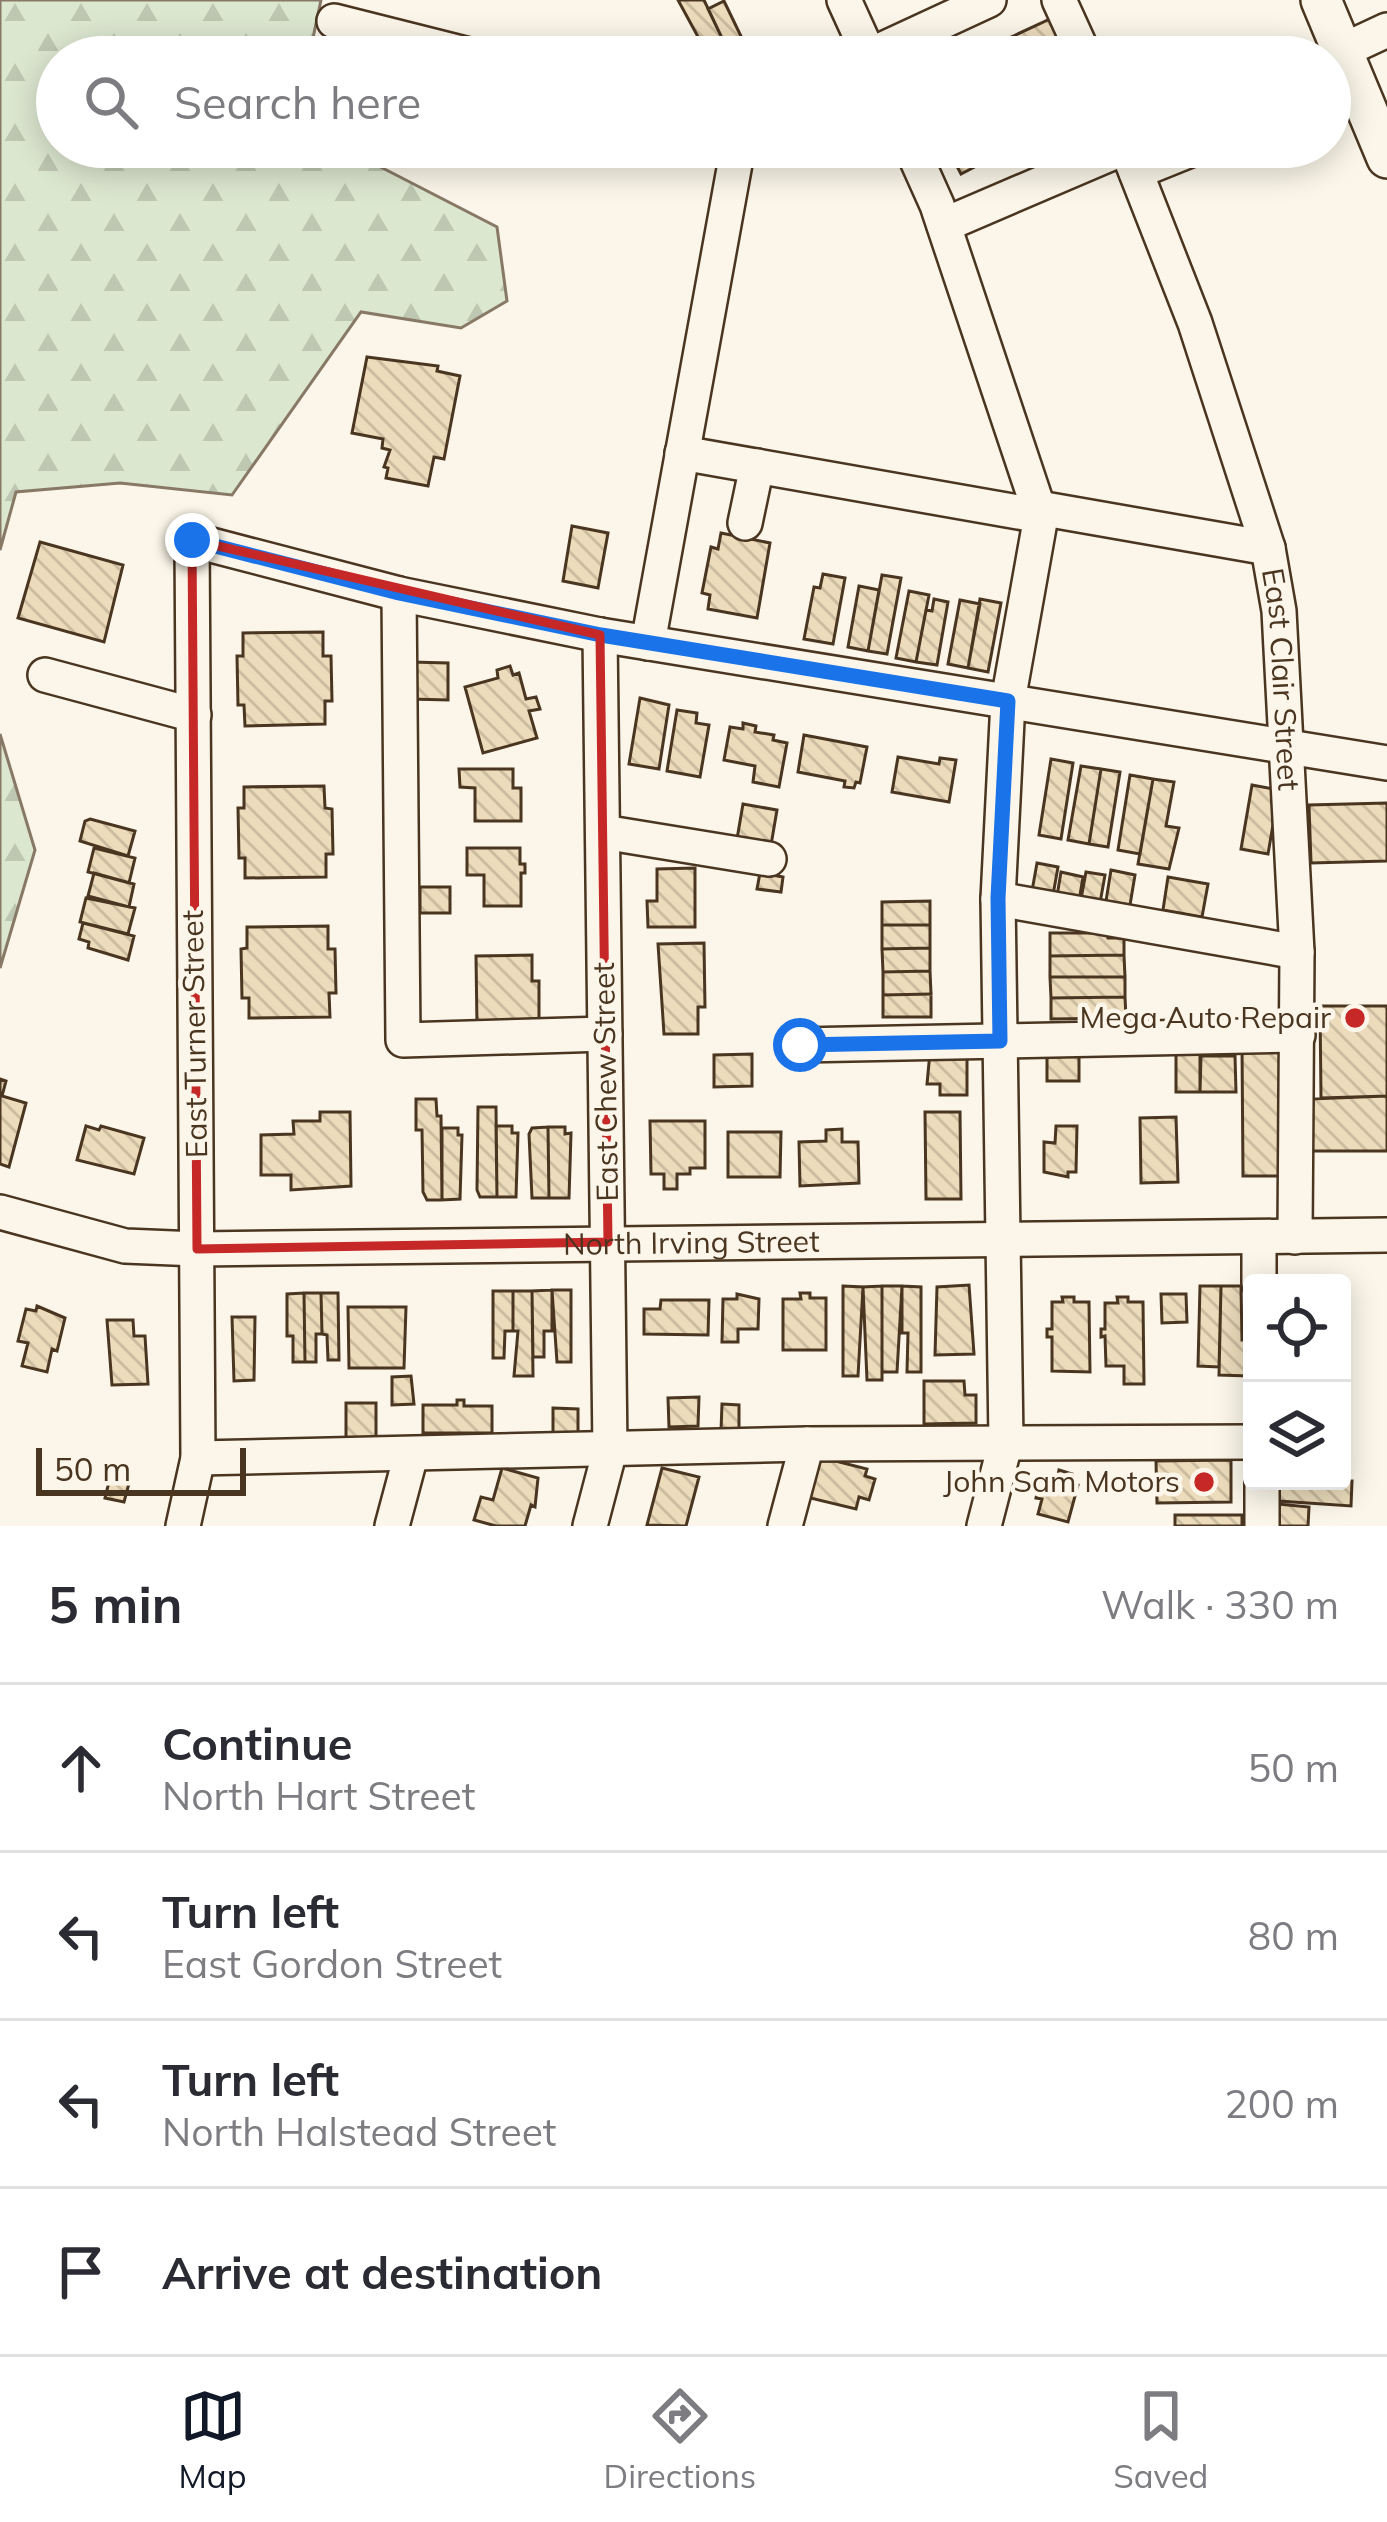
<!DOCTYPE html>
<meta charset="utf-8">
<style>
body{margin:0;font-family:Mulish,sans-serif;background:#f7f7f7;color:#2b2b33}
.controls{position:absolute;right:36px;bottom:36px;display:grid;overflow:hidden;border-radius:12px;box-shadow:0 6px 30px #0003}
.controls button{width:108px;height:108px;display:grid;place-items:center;padding:0;border:0;border-bottom:3px solid #e1e1e2;background:#fff;color:#2b2b33;font:60px sans-serif}
.scale{position:absolute;left:36px;bottom:30px;width:210px;box-sizing:border-box;padding-left:12px;border:6px solid #4a3520;border-top:0;font-size:33px;line-height:42px;white-space:nowrap;color:#4a3520;-webkit-text-stroke:9px #fbf6e9;paint-order:stroke}
.stop{position:absolute;width:36px;height:36px;margin:-27px;border:9px solid #1a73e8;border-radius:50%;background:#fff}
.stop.end{background:#1a73e8;border-color:#fff;box-shadow:0 3px 12px #0008}
.list{margin:0;padding:0;list-style:none}
h2{display:flex;justify-content:space-between;align-items:center;height:156px;margin:0;padding:0 48px;font-size:51px}
h2 small{font-size:39px;font-weight:400;color:#7c7c81}
.list li{display:grid;grid-template-columns:78px 1fr auto;gap:36px;align-items:center;box-sizing:border-box;height:168px;padding:0 48px;border-top:3px solid #e1e1e2}
.list b{display:block;font-size:45px;white-space:nowrap}
.list p{margin:0;font-size:39px;white-space:nowrap;color:#7c7c81}
.list em{font-size:39px;font-style:normal;color:#7c7c81}
.icon{flex:none;width:66px;height:66px;fill:none;stroke:currentColor;stroke-width:2;stroke-linecap:round;stroke-linejoin:round}
.map{position:relative;flex:none;width:1387px;height:1526px;overflow:hidden}
.search{position:absolute;background:#fff;box-shadow:0 6px 30px #0003;left:36px;right:36px;top:36px;height:132px;display:flex;align-items:center;gap:30px;box-sizing:border-box;padding:0 42px;border-radius:66px;color:#7c7c81;font-size:45px}
.sheet{height:828px;background:#fff}
nav{display:flex;justify-content:space-around;align-items:center;box-sizing:border-box;height:168px;border-top:3px solid #e1e1e2;background:#fff;font-size:33px;color:#7c7c81}
nav a{display:grid;justify-items:center;gap:6px}
nav .on{color:#111827}
.map>svg:first-child{display:block}
</style>
<div class="map">
<svg width="1387" height="1526" viewBox="0 0 1387 1526">
<defs>
<pattern id="forest-firs" width="22" height="20" patternUnits="userSpaceOnUse" patternTransform="scale(3)"><rect width="22" height="20" fill="#dce7d0"/><path d="M5 1l3.5 6h-7zM16 11l3.5 6h-7z" fill="#bec7b2"/></pattern>
<pattern id="building-back-hatch" width="6" height="6" patternUnits="userSpaceOnUse" patternTransform="scale(3)"><rect width="6" height="6" fill="#ecdcbc"/><path d="M-1 5l2 2M0 0l6 6M5-1l2 2" fill="none" stroke="#ccbda1"/></pattern>
</defs>
<rect width="100%" height="100%" fill="#fbf6e9"/>
<!-- forest -->
<path fill="url(#forest-firs)" stroke="#887966" stroke-width="3" d="M 0,0 L 321,0 L 309,57 L 57,57 L 57,147 L 332,147 L 369,161 L 497,227 L 507,301 L 461,328 L 361,312 L 232,495 L 120,483 L 16,492 L 0,550 Z
M 0,734 L 35,850 L 0,968 Z"/>
<!-- building -->
<path fill="url(#building-back-hatch)" stroke="#4a3520" stroke-width="3" d="M 678,0 L 704,0 L 731,57 L 709,57 Z
M 724,1 L 751,57 L 731,57 L 708,9 Z
M 1050,19 L 1068,57 L 968,57 Z
M 947,147 L 1013,147 L 961,174 Z
M 367,357 L 438,366 L 437,371 L 460,376 L 444,459 L 434,457 L 428,486 L 386,478 L 388,468 L 384,467 L 390,450 L 382,448 L 383,439 L 352,433 Z
M 572,526 L 608,533 L 598,588 L 563,581 Z
M 721,533 L 770,543 L 757,618 L 708,609 L 710,595 L 702,593 L 711,547 L 718,549 Z
M 40,542 L 123,565 L 104,642 L 18,618 Z
M 823,574 L 845,578 L 833,644 L 804,639 L 814,587 L 820,588 Z
M 882,575 L 901,578 L 887,654 L 868,651 Z
M 859,586 L 879,590 L 868,651 L 848,647 Z
M 909,591 L 929,595 L 916,662 L 896,658 Z
M 934,599 L 948,602 L 937,665 L 916,662 L 926,610 L 932,611 Z
M 980,599 L 1001,603 L 988,672 L 968,668 Z
M 960,600 L 980,604 L 968,668 L 948,664 Z
M 323,632 L 323,656 L 331,656 L 332,701 L 325,701 L 325,724 L 245,726 L 244,705 L 238,705 L 237,656 L 243,656 L 243,633 Z
M 411,662 L 448,663 L 448,700 L 410,699 Z
M 510,666 L 513,675 L 519,673 L 526,699 L 536,697 L 540,709 L 529,711 L 537,738 L 483,753 L 465,687 L 498,678 L 497,670 Z
M 640,698 L 669,705 L 659,769 L 629,764 Z
M 677,710 L 697,713 L 696,723 L 709,725 L 700,777 L 667,771 Z
M 743,723 L 756,726 L 755,732 L 774,735 L 773,740 L 787,743 L 779,787 L 753,782 L 755,766 L 724,760 L 730,727 L 743,729 Z
M 804,735 L 867,747 L 860,783 L 856,782 L 854,788 L 844,787 L 845,781 L 798,772 Z
M 898,757 L 939,764 L 940,758 L 956,760 L 949,802 L 892,792 Z
M 1051,759 L 1073,763 L 1061,839 L 1039,835 Z
M 1081,766 L 1101,769 L 1089,844 L 1068,840 Z
M 459,769 L 513,769 L 513,788 L 521,788 L 521,821 L 475,821 L 475,788 L 460,787 Z
M 1101,769 L 1120,772 L 1108,847 L 1089,844 Z
M 1130,775 L 1153,779 L 1140,854 L 1118,850 Z
M 1153,779 L 1174,782 L 1166,826 L 1179,828 L 1169,869 L 1138,864 Z
M 1252,785 L 1279,790 L 1268,854 L 1241,849 Z
M 324,786 L 325,808 L 332,809 L 333,854 L 326,854 L 326,877 L 245,878 L 245,858 L 239,858 L 238,808 L 244,808 L 244,787 Z
M 1387,803 L 1387,861 L 1311,863 L 1309,805 Z
M 743,804 L 777,810 L 771,845 L 737,839 Z
M 90,819 L 135,831 L 128,856 L 80,841 L 85,821 Z
M 94,848 L 135,858 L 129,883 L 88,872 Z
M 467,848 L 520,848 L 520,864 L 525,864 L 525,873 L 521,873 L 521,906 L 484,906 L 484,875 L 467,875 Z
M 1037,863 L 1058,867 L 1053,895 L 1032,891 Z
M 695,868 L 695,927 L 648,927 L 647,901 L 657,901 L 657,869 Z
M 1111,870 L 1135,875 L 1130,905 L 1106,901 Z
M 1061,872 L 1083,877 L 1079,901 L 1057,896 Z
M 1086,872 L 1105,875 L 1100,903 L 1081,899 Z
M 94,873 L 134,884 L 129,907 L 88,896 Z
M 760,873 L 783,877 L 781,892 L 757,889 Z
M 1168,877 L 1208,884 L 1202,917 L 1163,910 Z
M 420,887 L 450,887 L 450,913 L 420,913 Z
M 86,898 L 135,908 L 128,934 L 80,922 Z
M 930,901 L 930,925 L 882,925 L 882,902 Z
M 83,923 L 134,936 L 128,960 L 88,948 L 89,942 L 79,939 Z
M 882,925 L 930,925 L 930,948 L 882,949 Z
M 328,926 L 328,949 L 335,949 L 336,993 L 329,993 L 330,1017 L 249,1018 L 249,998 L 242,998 L 241,949 L 247,948 L 247,927 Z
M 1050,933 L 1107,933 L 1108,938 L 1124,938 L 1124,955 L 1050,956 Z
M 704,943 L 705,1007 L 698,1007 L 698,1034 L 664,1034 L 658,944 Z
M 930,948 L 930,971 L 883,972 L 882,949 Z
M 532,955 L 532,981 L 539,981 L 539,1025 L 477,1025 L 476,956 Z
M 1124,955 L 1125,977 L 1050,977 L 1050,956 Z
M 930,971 L 931,994 L 883,995 L 883,972 Z
M 1050,977 L 1125,977 L 1125,997 L 1051,998 Z
M 931,994 L 931,1017 L 883,1017 L 883,995 Z
M 1125,997 L 1126,1018 L 1051,1019 L 1051,998 Z
M 1320,1006 L 1387,1006 L 1387,1096 L 1321,1098 Z
M 1282,1044 L 1282,1176 L 1243,1176 L 1242,1045 Z
M 930,1052 L 967,1052 L 967,1095 L 940,1095 L 940,1084 L 927,1084 Z
M 1047,1053 L 1079,1053 L 1079,1081 L 1047,1081 Z
M 1176,1053 L 1200,1053 L 1200,1092 L 1176,1092 Z
M 752,1054 L 752,1086 L 714,1087 L 714,1055 Z
M 1201,1056 L 1235,1056 L 1236,1092 L 1200,1092 Z
M 0,1079 L 6,1081 L 2,1096 L 26,1103 L 9,1167 L 0,1164 Z
M 1387,1096 L 1387,1151 L 1310,1151 L 1310,1099 Z
M 416,1099 L 436,1099 L 437,1116 L 441,1116 L 442,1200 L 427,1200 L 423,1192 L 422,1130 L 416,1130 Z
M 478,1107 L 496,1107 L 497,1197 L 480,1197 L 477,1190 Z
M 320,1112 L 350,1112 L 351,1186 L 291,1190 L 291,1175 L 261,1175 L 261,1135 L 294,1134 L 293,1121 L 320,1121 Z
M 925,1112 L 960,1112 L 961,1199 L 926,1199 Z
M 1176,1117 L 1178,1182 L 1141,1183 L 1140,1118 Z
M 650,1121 L 705,1121 L 705,1168 L 690,1168 L 690,1174 L 677,1174 L 677,1189 L 664,1189 L 664,1174 L 651,1174 Z
M 86,1126 L 99,1130 L 101,1126 L 144,1138 L 134,1174 L 77,1160 Z
M 496,1126 L 512,1126 L 512,1133 L 518,1133 L 516,1197 L 497,1197 Z
M 1056,1126 L 1077,1126 L 1076,1172 L 1068,1172 L 1068,1177 L 1044,1172 L 1044,1142 L 1055,1143 Z
M 548,1127 L 549,1198 L 532,1198 L 529,1134 L 532,1128 Z
M 548,1127 L 565,1127 L 565,1134 L 571,1133 L 569,1198 L 549,1198 Z
M 442,1128 L 458,1128 L 458,1135 L 462,1135 L 460,1199 L 442,1200 Z
M 842,1129 L 842,1142 L 858,1142 L 859,1183 L 800,1186 L 799,1142 L 826,1141 L 826,1130 Z
M 728,1132 L 781,1132 L 780,1177 L 728,1177 Z
M 969,1285 L 974,1354 L 935,1355 L 937,1287 Z
M 843,1286 L 863,1287 L 858,1376 L 843,1376 Z
M 882,1286 L 882,1380 L 867,1380 L 863,1287 Z
M 882,1286 L 902,1286 L 897,1372 L 882,1372 Z
M 902,1286 L 921,1287 L 921,1372 L 907,1372 L 908,1333 L 902,1333 Z
M 1200,1286 L 1221,1286 L 1219,1367 L 1198,1366 Z
M 1221,1286 L 1241,1286 L 1242,1340 L 1250,1340 L 1249,1376 L 1219,1375 Z
M 552,1290 L 552,1331 L 544,1331 L 544,1357 L 533,1357 L 532,1291 Z
M 552,1290 L 571,1290 L 571,1362 L 557,1362 Z
M 493,1291 L 513,1291 L 513,1331 L 505,1331 L 504,1358 L 493,1358 Z
M 513,1291 L 532,1291 L 533,1376 L 514,1376 L 518,1331 L 513,1331 Z
M 304,1293 L 305,1362 L 293,1362 L 293,1336 L 287,1336 L 287,1294 Z
M 304,1293 L 321,1293 L 322,1334 L 316,1334 L 316,1362 L 305,1362 Z
M 321,1293 L 338,1293 L 339,1360 L 328,1360 L 327,1335 L 322,1334 Z
M 800,1293 L 810,1293 L 810,1298 L 826,1298 L 826,1350 L 783,1350 L 783,1299 L 801,1299 Z
M 737,1294 L 759,1299 L 758,1329 L 738,1329 L 738,1342 L 722,1342 L 723,1299 L 737,1299 Z
M 1161,1294 L 1186,1294 L 1187,1322 L 1162,1323 Z
M 1062,1297 L 1074,1297 L 1074,1302 L 1089,1302 L 1090,1372 L 1052,1371 L 1052,1337 L 1047,1337 L 1047,1329 L 1052,1329 L 1052,1302 L 1063,1302 Z
M 1117,1297 L 1128,1297 L 1128,1302 L 1143,1302 L 1144,1384 L 1124,1384 L 1124,1366 L 1106,1366 L 1105,1336 L 1101,1337 L 1101,1329 L 1105,1329 L 1105,1303 L 1118,1303 Z
M 661,1300 L 709,1300 L 708,1335 L 644,1334 L 644,1309 L 660,1309 Z
M 37,1306 L 65,1318 L 57,1351 L 52,1349 L 47,1372 L 22,1366 L 28,1343 L 18,1341 L 26,1309 L 36,1311 Z
M 348,1307 L 406,1307 L 404,1368 L 349,1368 Z
M 232,1317 L 255,1317 L 254,1380 L 234,1381 Z
M 107,1320 L 133,1320 L 134,1336 L 145,1336 L 148,1384 L 112,1385 Z
M 411,1376 L 414,1404 L 392,1405 L 392,1377 Z
M 924,1381 L 964,1381 L 965,1395 L 976,1395 L 976,1423 L 924,1424 Z
M 699,1397 L 698,1426 L 669,1427 L 668,1398 Z
M 457,1400 L 464,1400 L 464,1406 L 492,1406 L 492,1433 L 423,1433 L 423,1405 L 457,1405 Z
M 346,1403 L 376,1403 L 376,1438 L 346,1438 Z
M 722,1404 L 739,1405 L 739,1431 L 721,1431 Z
M 553,1408 L 578,1409 L 578,1435 L 553,1435 Z
M 816,1456 L 867,1469 L 865,1476 L 875,1479 L 869,1500 L 859,1497 L 856,1509 L 806,1497 Z
M 1231,1460 L 1231,1502 L 1157,1503 L 1156,1461 Z
M 502,1468 L 538,1478 L 535,1507 L 531,1505 L 525,1526 L 496,1526 L 474,1520 L 481,1497 L 493,1500 Z
M 662,1468 L 699,1477 L 686,1526 L 647,1525 Z
M 112,1470 L 131,1476 L 124,1502 L 105,1498 Z
M 1059,1470 L 1072,1474 L 1069,1482 L 1078,1485 L 1068,1522 L 1038,1514 L 1042,1499 L 1036,1498 L 1038,1490 L 1044,1491 L 1048,1477 L 1057,1479 Z
M 1280,1481 L 1352,1481 L 1351,1506 L 1279,1501 Z
M 1278,1504 L 1309,1507 L 1308,1526 L 1276,1526 Z
M 1175,1515 L 1242,1515 L 1242,1526 L 1175,1526 Z"/>
<g fill="none" stroke-linecap="round" stroke-linejoin="round">
<defs>
<g id="minor">
<path d="M 844,0 L 870,57"/>
<path d="M 1059,0 L 1085,57"/>
<path d="M 334,21 L 477,57"/>
<path d="M 1342,51 L 1387,30"/>
<path d="M 866,57 L 989,0"/>
<path d="M 911,147 L 937,205 L 1041,516 L 1008,701 L 998,899 L 1006,1441 L 984,1526"/>
<path d="M 1136,172 L 1198,147"/>
<path id="s1" d="M 944,225 L 1126,147 L 1195,323 L 1268,548 L 1279,611 L 1297,952 L 1295,1237"/>
<path d="M 682,453 L 1041,516"/>
<path d="M 1039,508 L 1268,548"/>
<path d="M 745,523 L 757,466"/>
<path d="M 399,594 L 403,1040 L 605,1034"/>
<path d="M 648,643 L 738,147"/>
<path d="M 45,675 L 194,715"/>
<path d="M 603,832 L 769,859"/>
<path d="M 998,899 L 1297,952"/>
<path d="M 800,1045 L 1298,1035"/>
<path id="s2" d="M 0,1212 L 125,1246 L 197,1249 L 1387,1235"/>
<path d="M 1259,1237 L 1259,1283"/>
<path d="M 198,1458 L 807,1444 L 1252,1442"/>
<path d="M 1262,1481 L 1262,1526"/>
<path d="M 183,1526 L 198,1458 L 192,540 L 399,594 L 600,635 L 1387,763"/>
<path d="M 392,1526 L 411,1455"/>
<path d="M 590,1526 L 610,1450 L 600,635"/>
<path d="M 785,1526 L 807,1444"/>
</g>
<path id="major" d="M 1321,0 L 1387,158"/>
</defs>
<!-- minor casing -->
<use href="#minor" stroke="#4a3520" stroke-width="38"/>
<!-- major casing -->
<use href="#major" stroke="#4a3520" stroke-width="44"/>
<!-- minor -->
<use href="#minor" stroke="#fbf6e9" stroke-width="33"/>
<!-- major -->
<use href="#major" stroke="#fbf6e9" stroke-width="39"/>
</g>
<g fill="none" stroke-linecap="round" stroke-linejoin="round">
<!-- route -->
<path stroke="#1a73e8" stroke-width="15" d="M 192,540 L 399,593 L 601,635 L 1008,701 L 998,898 L 1000,1041 L 800,1045"/>
</g>
<!-- marked area -->
<path fill="none" stroke="#c62828" stroke-width="9" stroke-linejoin="round" d="M 192,540 L 600,635 L 608,1242 L 197,1249 Z"/>
<!-- markers -->
<g fill="#c62828" stroke="#fbf6e9" stroke-width="4.5">
<circle cx="1355" cy="1018" r="12"/>
<circle cx="1204" cy="1482" r="12"/>
</g>
<g text-anchor="middle" stroke-width="9" stroke-linejoin="round" paint-order="stroke">
<!-- street labels -->
<g font-size="30" fill="#4a3520" stroke="#fbf6e9">
<text dy="10" stroke="none"><textPath href="#s1" startOffset="756">East Clair Street</textPath></text>
<text transform="translate(195 1034) rotate(-91)" y="10">East Turner Street</text>
<text transform="translate(606 1082) rotate(-91)" y="10">East Chew Street</text>
<text dy="10" stroke="none"><textPath href="#s2" startOffset="696">North Irving Street</textPath></text>
</g>
<!-- poi labels -->
<g font-size="30" fill="#4a3520" stroke="#fbf6e9" text-anchor="end">
<text x="1331" y="1028">Mega Auto Repair</text>
<text x="1180" y="1492">John Sam Motors</text>
</g>
</g>
</svg>
<div class="controls">
<button><svg class="icon" aria-label="locate" viewBox="0 0 24 24"><circle cx="12" cy="12" r="6"/><path d="M12 2v4M12 18v4M2 12h4M18 12h4"/></svg></button>
<button><svg class="icon" aria-label="layers" viewBox="0 0 24 24"><path d="M12 4l9 5-9 5-9-5zM3 14l9 5 9-5"/></svg></button>
</div>
<div class="scale">50 m</div>
<div class="stop" style="left:800px;top:1045px"></div>
<div class="stop end" style="left:192px;top:540px"></div>
<div class="search"><svg class="icon" aria-label="search" viewBox="0 0 24 24"><circle cx="10" cy="10" r="6"/><path d="M15 15l6 6"/></svg>Search here</div>
</div>
<section class="sheet">
<h2>5 min<small>Walk · 330 m</small></h2>
<ul class="list">
<li><svg class="icon" aria-label="ahead" viewBox="0 0 24 24"><path d="M12 20V5M6 11l6-6 6 6"/></svg><div><b>Continue</b><p>North Hart Street</p></div><em>50 m</em></li>
<li><svg class="icon" aria-label="left" viewBox="0 0 24 24"><path d="M17 20v-9H6M10 6l-5 5 5 5"/></svg><div><b>Turn left</b><p>East Gordon Street</p></div><em>80 m</em></li>
<li><svg class="icon" aria-label="left" viewBox="0 0 24 24"><path d="M17 20v-9H6M10 6l-5 5 5 5"/></svg><div><b>Turn left</b><p>North Halstead Street</p></div><em>200 m</em></li>
<li><svg class="icon" aria-label="arrive" viewBox="0 0 24 24"><path d="M6 21V4h12l-3 4 3 4H6"/></svg><div><b>Arrive at destination</b></div></li>
</ul>
</section>
<nav>
<a class="on"><svg class="icon" aria-label="map" viewBox="0 0 24 24"><path d="M3 6l6-2 6 2 6-2v14l-6 2-6-2-6 2zM9 4v14M15 6v14"/></svg>Map</a>
<a><svg class="icon" aria-label="directions" viewBox="0 0 24 24"><path d="M12 3l9 9-9 9-9-9zM9 14v-3h6M13 9l2 2-2 2"/></svg>Directions</a>
<a><svg class="icon" aria-label="saved" viewBox="0 0 24 24"><path d="M7 4h10v16l-5-4-5 4z"/></svg>Saved</a>
</nav>
